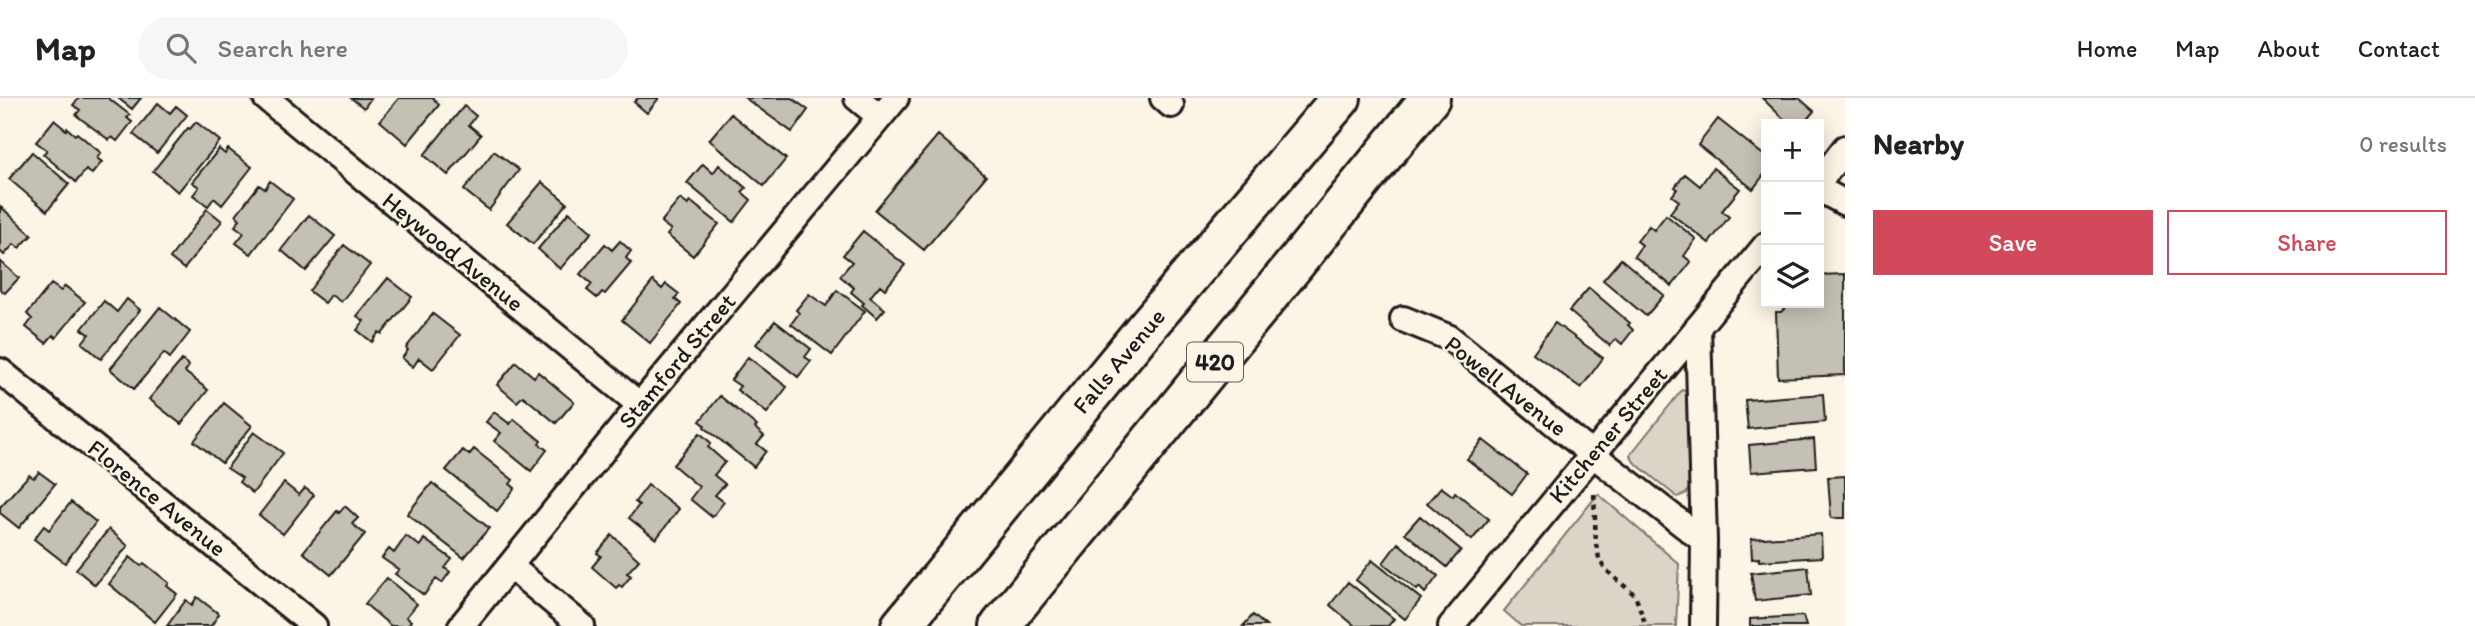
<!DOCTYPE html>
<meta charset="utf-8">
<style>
body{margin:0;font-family:Itim,sans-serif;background:#f6f6f6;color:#222}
.controls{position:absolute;right:21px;top:21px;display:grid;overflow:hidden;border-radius:0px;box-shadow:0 4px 18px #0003}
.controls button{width:63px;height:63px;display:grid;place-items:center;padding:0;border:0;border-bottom:2px solid #e0e0e0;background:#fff;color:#222;font:35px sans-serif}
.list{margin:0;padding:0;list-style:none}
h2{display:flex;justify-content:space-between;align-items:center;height:91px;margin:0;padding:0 28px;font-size:30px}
h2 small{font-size:23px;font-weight:400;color:#767676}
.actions{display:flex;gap:14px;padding:21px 28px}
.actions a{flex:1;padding:16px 0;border:2px solid #d1495b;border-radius:0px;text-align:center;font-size:24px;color:#d1495b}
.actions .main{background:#d1495b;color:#fff}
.icon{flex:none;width:38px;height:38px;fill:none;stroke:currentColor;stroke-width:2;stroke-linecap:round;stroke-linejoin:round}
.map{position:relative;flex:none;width:1845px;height:528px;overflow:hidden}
header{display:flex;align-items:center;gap:42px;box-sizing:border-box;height:98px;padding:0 35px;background:#fff;border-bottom:2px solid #e0e0e0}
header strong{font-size:33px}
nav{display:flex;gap:38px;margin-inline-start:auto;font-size:24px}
.search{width:490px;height:63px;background:#f6f6f6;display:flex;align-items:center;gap:18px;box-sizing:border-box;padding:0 24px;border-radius:38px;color:#767676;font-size:26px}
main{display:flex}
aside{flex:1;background:#fff}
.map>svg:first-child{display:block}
</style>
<header>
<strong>Map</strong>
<div class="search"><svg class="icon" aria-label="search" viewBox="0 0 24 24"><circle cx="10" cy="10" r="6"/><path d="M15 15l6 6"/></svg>Search here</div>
<nav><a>Home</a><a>Map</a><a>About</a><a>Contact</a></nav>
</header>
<main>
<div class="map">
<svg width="1845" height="528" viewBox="0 0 1845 528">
<rect width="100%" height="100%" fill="#fcf5e5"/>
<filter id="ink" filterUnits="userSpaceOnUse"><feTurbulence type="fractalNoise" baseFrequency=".0143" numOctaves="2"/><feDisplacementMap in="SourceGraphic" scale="14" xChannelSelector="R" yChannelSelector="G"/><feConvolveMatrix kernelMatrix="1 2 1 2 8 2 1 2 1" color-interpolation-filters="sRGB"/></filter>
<g filter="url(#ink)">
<!-- green -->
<path fill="#dbd5c8" stroke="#7c7872" stroke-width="2" d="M 1682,292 L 1687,294 L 1690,388 L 1686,396 L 1677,399 L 1634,364 L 1630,357 Z
M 1598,396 L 1679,466 L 1676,528 L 1521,528 L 1504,513 Z"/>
<!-- building -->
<path fill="#c4c0b3" stroke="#1c1c1c" stroke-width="2" d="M 79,0 L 108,0 L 130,17 L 127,20 L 132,24 L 117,43 L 112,39 L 109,42 L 76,17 L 80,12 L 73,7 Z
M 118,0 L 141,0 L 132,11 Z
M 351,0 L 371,0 L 364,10 Z
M 399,0 L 433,0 L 439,7 L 407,46 L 380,23 Z
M 638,0 L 659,0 L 647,15 L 634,4 Z
M 745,0 L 792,0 L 808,12 L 792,34 Z
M 1762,0 L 1799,0 L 1814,13 L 1803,26 L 1794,26 L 1791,24 L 1789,26 Z
M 158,5 L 170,15 L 176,8 L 187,17 L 157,55 L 133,36 Z
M 464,8 L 476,18 L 469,27 L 481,37 L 448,77 L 424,57 Z
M 731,16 L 786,61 L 764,88 L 709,42 Z
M 1718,21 L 1766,59 L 1766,74 L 1753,91 L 1698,47 Z
M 54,22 L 66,32 L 67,30 L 75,37 L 77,35 L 101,55 L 97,60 L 102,64 L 92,76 L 86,72 L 76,84 L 43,56 L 47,52 L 36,44 Z
M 196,24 L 220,43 L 178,94 L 153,73 L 188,30 L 190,31 Z
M 938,37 L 986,78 L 924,152 L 875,112 Z
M 219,51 L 225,56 L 228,51 L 252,69 L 222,107 L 214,100 L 208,108 L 193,97 L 199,89 L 192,84 Z
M 494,53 L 519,72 L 489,112 L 464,92 Z
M 32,54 L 69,86 L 47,113 L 9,81 Z
M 703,66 L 713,75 L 719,67 L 746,90 L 742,94 L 751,102 L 734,124 L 687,85 Z
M 1713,70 L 1740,91 L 1722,113 L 1729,119 L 1709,145 L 1670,115 L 1679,103 L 1672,98 L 1677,91 L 1675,89 L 1685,76 L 1700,88 Z
M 270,83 L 293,101 L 251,156 L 236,145 L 244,135 L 235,128 L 240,121 L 236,117 L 259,87 L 265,91 Z
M 542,84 L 567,105 L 533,146 L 507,125 Z
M 680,101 L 688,107 L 690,103 L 719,126 L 693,158 L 667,137 L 671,132 L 661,124 Z
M 0,108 L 32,137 L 19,150 L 14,146 L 4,157 L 0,153 Z
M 207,111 L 222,123 L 184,171 L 170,160 Z
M 569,114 L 592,134 L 560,171 L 538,151 Z
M 309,117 L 335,138 L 306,173 L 281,152 Z
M 1666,117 L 1696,141 L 1684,158 L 1691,164 L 1672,188 L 1634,158 L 1642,147 L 1637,143 L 1649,128 L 1654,132 Z
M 863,133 L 905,167 L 885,191 L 880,187 L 870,199 L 885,211 L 877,220 L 862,207 L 864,205 L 851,194 L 854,190 L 840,178 L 852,164 L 843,157 Z
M 620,143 L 631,153 L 626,160 L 631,165 L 605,196 L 602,194 L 597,200 L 587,192 L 592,186 L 580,176 L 605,146 L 612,152 Z
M 344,147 L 370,167 L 341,204 L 331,197 L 325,205 L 309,193 Z
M 1621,161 L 1664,197 L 1646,218 L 1603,182 Z
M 0,163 L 19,180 L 5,195 L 0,191 Z
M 1845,176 L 1845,277 L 1778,280 L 1776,214 L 1781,214 L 1790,205 L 1819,205 L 1819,177 Z
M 388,180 L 412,199 L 382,236 L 379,234 L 372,244 L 357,232 L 364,223 L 357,218 Z
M 653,183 L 662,191 L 666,186 L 679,196 L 675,201 L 681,206 L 650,245 L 622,222 Z
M 51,186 L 61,193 L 65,188 L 85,204 L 56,240 L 53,237 L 46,245 L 26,229 L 32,221 L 27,216 Z
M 1589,190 L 1630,225 L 1628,227 L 1633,232 L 1622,246 L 1616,241 L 1610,248 L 1569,213 Z
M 837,192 L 865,213 L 832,257 L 791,226 L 799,215 L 796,212 L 809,196 L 826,208 Z
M 127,201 L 140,212 L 101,261 L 82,245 L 89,236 L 82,231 L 104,203 L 117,214 Z
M 160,209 L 190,234 L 170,260 L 164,255 L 134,291 L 110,271 Z
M 433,216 L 460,237 L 433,271 L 419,260 L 413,269 L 402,260 L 408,252 L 406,250 Z
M 775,223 L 811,251 L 805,259 L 811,263 L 798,279 L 756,246 Z
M 1555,225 L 1603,260 L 1581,290 L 1533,255 Z
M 748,259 L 787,289 L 767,315 L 737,292 L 740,288 L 731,282 Z
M 182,262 L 189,268 L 185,274 L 208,292 L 181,326 L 149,301 Z
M 516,264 L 534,279 L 538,274 L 574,304 L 556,325 L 523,298 L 517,304 L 497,287 Z
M 1823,296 L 1825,324 L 1748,331 L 1745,302 Z
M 720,298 L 757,328 L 755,330 L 764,338 L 757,346 L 766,353 L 754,369 L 704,329 L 705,327 L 700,323 Z
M 224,305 L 252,328 L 222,365 L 194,343 Z
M 494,314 L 510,326 L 514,321 L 541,343 L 539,346 L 547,352 L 531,373 L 494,343 L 501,335 L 486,324 Z
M 254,334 L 283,355 L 253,395 L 239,384 L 242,380 L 227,370 Z
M 700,335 L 711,345 L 708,349 L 725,364 L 714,377 L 725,386 L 715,397 L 724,404 L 712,419 L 690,401 L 699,389 L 673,367 Z
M 1814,341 L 1816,369 L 1751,374 L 1749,347 Z
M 1483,342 L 1527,376 L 1512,396 L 1467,361 Z
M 474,351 L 513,382 L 510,386 L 515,390 L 497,413 L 446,372 L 463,352 L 469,357 Z
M 39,374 L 55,386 L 19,430 L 0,415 L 0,409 L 29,377 L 34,380 Z
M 1845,378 L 1845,420 L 1831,420 L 1828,379 Z
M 284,385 L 299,397 L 305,390 L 314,397 L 283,436 L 259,417 Z
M 432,385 L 489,430 L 464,460 L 407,416 Z
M 648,387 L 679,411 L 656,441 L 629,420 L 639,407 L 635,404 Z
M 1441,389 L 1453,398 L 1455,394 L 1489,421 L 1472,442 L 1427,405 Z
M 71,404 L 96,424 L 65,465 L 34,441 L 44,428 L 49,432 Z
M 345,408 L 358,420 L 352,426 L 365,436 L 331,477 L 303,454 L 337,413 L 339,415 Z
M 1420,418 L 1461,452 L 1447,469 L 1405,435 Z
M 109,431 L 128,448 L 95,487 L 76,471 Z
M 1821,436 L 1822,459 L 1759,463 L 1759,460 L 1752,461 L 1751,441 Z
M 612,437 L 639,462 L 627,475 L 631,478 L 622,489 L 619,487 L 616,490 L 592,469 L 601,458 L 597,455 Z
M 406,438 L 420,448 L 424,441 L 452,461 L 445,470 L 450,474 L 442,485 L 436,481 L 424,497 L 395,476 L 399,472 L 382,460 L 389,451 L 394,455 Z
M 1398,445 L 1438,478 L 1425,495 L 1419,489 L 1417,492 L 1383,465 Z
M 130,459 L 141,468 L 144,465 L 169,485 L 167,488 L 177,496 L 155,524 L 109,486 Z
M 1372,462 L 1421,501 L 1405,521 L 1356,482 Z
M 1808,469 L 1811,497 L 1755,503 L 1751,475 Z
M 387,480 L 417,506 L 406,519 L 411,523 L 407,528 L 391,528 L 365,506 Z
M 1348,484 L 1394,521 L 1388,528 L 1355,528 L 1330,507 Z
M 197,499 L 219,516 L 211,528 L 167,528 L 186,502 L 192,507 Z
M 1253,517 L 1266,528 L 1243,528 Z
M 1803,518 L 1806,528 L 1750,528 L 1750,521 Z"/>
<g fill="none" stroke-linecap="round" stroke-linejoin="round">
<defs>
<path id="street" d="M 266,0 L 640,307
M 857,0 L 880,19
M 1163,0 L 1171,7
M 1819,84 L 1845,50
M 1819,91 L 1845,105
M 1403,221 L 1450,240 L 1592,356 L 1704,443
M 1698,229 L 1704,443 L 1703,528
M 0,273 L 314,528
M 510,468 L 582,528
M 461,528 L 640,307 L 896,0
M 1451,528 L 1766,147"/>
<path id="highway" d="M 901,528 L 1143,233 L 1341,0
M 1000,528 L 1430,0"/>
</defs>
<!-- street casing -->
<use href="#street" stroke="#1c1c1c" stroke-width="30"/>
<!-- highway casing -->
<use href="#highway" stroke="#1c1c1c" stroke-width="44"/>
<!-- path -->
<path stroke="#1c1c1c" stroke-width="4.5" stroke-dasharray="5 5" stroke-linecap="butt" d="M 1594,396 L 1596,446 L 1599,460 L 1606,472 L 1635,497 L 1646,528"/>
<!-- street -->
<use href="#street" stroke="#fcf5e5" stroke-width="24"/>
<!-- highway -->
<use href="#highway" stroke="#fcf5e5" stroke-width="38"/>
</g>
</g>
<g text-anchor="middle" stroke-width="5" stroke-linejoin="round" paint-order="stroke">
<!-- shield labels -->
<rect fill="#fcf5e5" stroke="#5f5d58" stroke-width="2" x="1187" y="244.5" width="56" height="39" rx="5"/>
<g font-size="23" font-weight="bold" fill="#1c1c1c">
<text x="1215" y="272">420</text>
</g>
<!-- street labels -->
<g font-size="24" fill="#1c1c1c" stroke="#fcf5e5">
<text transform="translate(453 154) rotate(39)" y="8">Heywood Avenue</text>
<text transform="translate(677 263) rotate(-50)" y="8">Stamford Street</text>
<text transform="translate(1119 263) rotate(-50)" y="8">Falls Avenue</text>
<text transform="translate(1506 288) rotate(38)" y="8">Powell Avenue</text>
<text transform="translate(1608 337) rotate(-50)" y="8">Kitchener Street</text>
<text transform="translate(157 400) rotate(39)" y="8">Florence Avenue</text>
</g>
</g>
</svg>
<div class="controls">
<button>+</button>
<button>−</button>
<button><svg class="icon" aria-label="layers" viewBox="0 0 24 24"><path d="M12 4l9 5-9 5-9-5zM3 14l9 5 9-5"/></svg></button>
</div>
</div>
<aside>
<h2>Nearby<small>0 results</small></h2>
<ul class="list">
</ul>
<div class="actions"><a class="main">Save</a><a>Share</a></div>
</aside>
</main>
